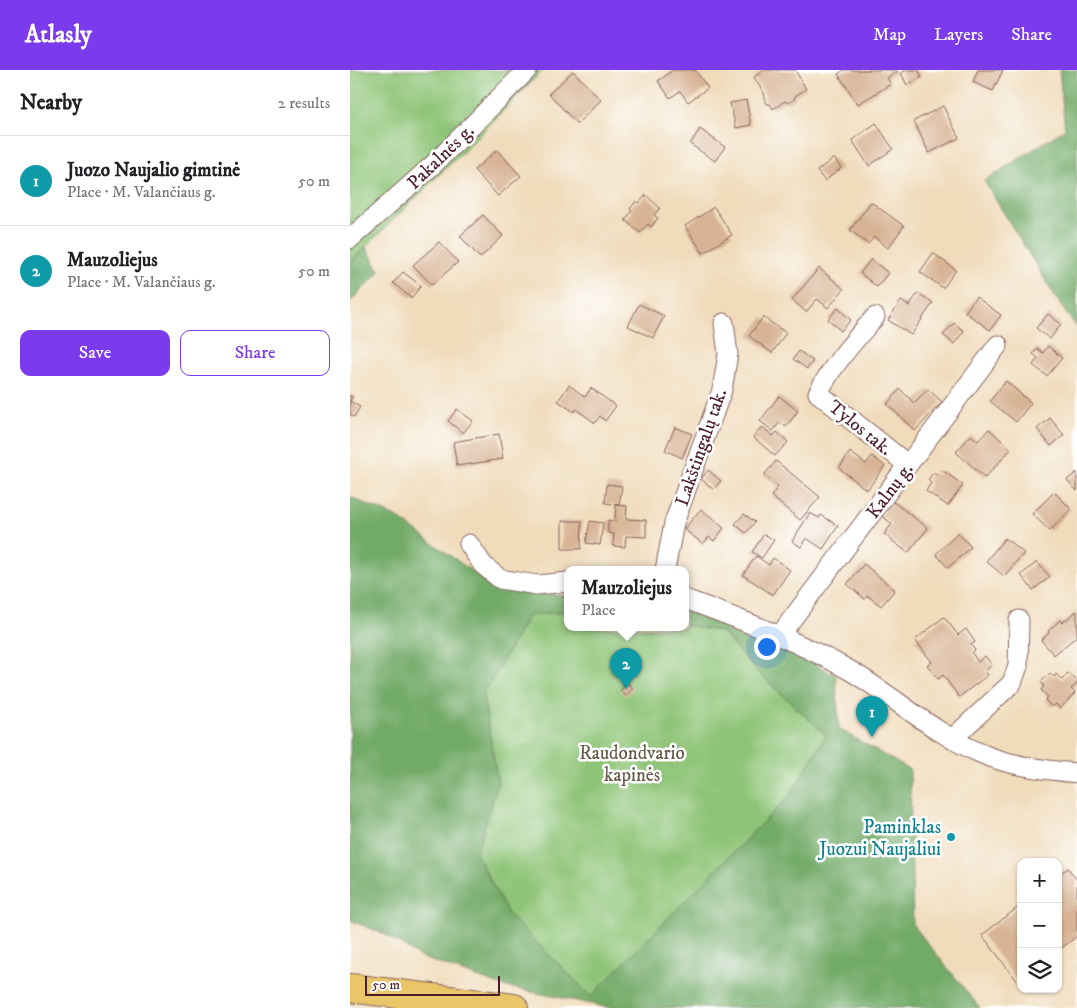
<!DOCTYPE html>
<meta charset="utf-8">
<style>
body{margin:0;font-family:"IM FELL DW Pica",serif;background:#f6f6f6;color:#202124}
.controls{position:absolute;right:15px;bottom:15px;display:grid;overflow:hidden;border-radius:10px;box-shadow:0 1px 4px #0004}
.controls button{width:45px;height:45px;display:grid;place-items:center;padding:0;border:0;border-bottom:1px solid #e0e0e0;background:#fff;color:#202124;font:25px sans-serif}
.scale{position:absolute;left:15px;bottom:12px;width:135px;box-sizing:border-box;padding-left:5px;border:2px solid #4a1f2b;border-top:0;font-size:14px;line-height:18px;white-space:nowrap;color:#4a1f2b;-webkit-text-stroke:4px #fff;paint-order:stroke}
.you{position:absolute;left:416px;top:576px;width:18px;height:18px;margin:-12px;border:4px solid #fff;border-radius:50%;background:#1a73e8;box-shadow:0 0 0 8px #1a73e833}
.badge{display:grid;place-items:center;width:32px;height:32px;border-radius:50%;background:#7c3aed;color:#fff;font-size:16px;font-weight:700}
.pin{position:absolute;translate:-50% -41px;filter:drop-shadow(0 1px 2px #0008)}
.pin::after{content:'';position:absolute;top:26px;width:18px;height:15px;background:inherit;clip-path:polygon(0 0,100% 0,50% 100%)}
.popup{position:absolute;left:214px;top:496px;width:125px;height:65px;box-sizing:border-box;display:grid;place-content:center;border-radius:10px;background:#fff;filter:drop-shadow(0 1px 4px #0005);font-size:16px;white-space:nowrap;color:#757577}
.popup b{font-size:19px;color:#202124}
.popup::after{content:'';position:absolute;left:50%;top:100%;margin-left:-10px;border:10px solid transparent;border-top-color:#fff}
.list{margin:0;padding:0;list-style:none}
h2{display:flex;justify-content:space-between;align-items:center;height:65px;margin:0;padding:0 20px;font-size:21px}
h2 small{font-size:16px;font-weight:400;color:#757577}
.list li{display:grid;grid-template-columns:32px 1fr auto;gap:15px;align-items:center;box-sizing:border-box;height:90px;padding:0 20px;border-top:1px solid #e0e0e0}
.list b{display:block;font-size:19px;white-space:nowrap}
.list p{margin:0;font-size:16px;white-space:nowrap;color:#757577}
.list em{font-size:16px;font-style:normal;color:#757577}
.actions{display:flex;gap:10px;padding:15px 20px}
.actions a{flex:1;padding:11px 0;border:1px solid #7c3aed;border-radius:10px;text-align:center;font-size:18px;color:#7c3aed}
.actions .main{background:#7c3aed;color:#fff}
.icon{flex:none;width:28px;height:28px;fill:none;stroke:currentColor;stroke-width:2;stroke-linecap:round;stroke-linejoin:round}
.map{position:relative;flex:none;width:727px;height:938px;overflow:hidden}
header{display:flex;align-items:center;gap:30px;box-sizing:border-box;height:70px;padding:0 25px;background:#7c3aed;color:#fff}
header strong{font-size:24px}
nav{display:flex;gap:28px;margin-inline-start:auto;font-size:18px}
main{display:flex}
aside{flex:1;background:#fff}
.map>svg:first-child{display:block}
</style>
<header>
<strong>Atlasly</strong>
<nav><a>Map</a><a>Layers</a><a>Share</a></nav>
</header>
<main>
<aside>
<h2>Nearby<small>2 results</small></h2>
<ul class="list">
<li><span class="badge" style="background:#0f9aa8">1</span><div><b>Juozo Naujalio gimtinė</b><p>Place · M. Valančiaus g.</p></div><em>50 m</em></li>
<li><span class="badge" style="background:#0f9aa8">2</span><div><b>Mauzoliejus</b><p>Place · M. Valančiaus g.</p></div><em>50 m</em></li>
</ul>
<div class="actions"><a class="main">Save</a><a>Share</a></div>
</aside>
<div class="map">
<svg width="727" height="938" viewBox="0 0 727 938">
<rect width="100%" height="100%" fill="#fff"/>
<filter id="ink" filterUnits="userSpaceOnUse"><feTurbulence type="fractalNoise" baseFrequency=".02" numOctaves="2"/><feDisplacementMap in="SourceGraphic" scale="10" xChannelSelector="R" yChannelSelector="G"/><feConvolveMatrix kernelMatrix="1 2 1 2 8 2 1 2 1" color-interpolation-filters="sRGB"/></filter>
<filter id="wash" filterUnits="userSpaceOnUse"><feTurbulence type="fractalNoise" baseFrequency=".0096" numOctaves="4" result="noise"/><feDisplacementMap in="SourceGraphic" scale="20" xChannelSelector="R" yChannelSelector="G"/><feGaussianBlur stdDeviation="1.12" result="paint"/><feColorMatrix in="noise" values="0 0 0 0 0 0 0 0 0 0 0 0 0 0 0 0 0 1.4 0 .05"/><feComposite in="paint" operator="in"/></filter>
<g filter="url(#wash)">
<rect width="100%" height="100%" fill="#f0dcbb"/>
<!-- green -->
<path fill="#8ec477" stroke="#6c7251" d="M 0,0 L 193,0 L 120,75 L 0,192 Z
M 217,542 L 217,558 L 335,558 L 335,555 L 372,562 L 402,597 L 476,665 L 440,725 L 241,927 L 158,844 L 126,783 L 148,713 L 133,625 L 179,545 Z"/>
<!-- forest -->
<path fill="#72aa68" stroke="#5e644a" d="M 709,0 L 727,0 L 727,257 L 715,242 L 634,111 L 715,59 Z
M 16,177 L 30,201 L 0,232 L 0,192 Z
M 0,427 L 48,448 L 148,520 L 217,526 L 217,542 L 179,545 L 133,625 L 148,713 L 126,783 L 158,844 L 241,926 L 440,725 L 476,665 L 402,597 L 373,562 L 335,555 L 335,541 L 415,566 L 486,606 L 489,659 L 560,700 L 563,855 L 630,938 L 261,938 L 153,916 L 70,887 L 34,864 L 0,850 Z"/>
<g id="blocks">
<!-- building -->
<path fill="#d8b494" d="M 323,0 L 345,0 L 358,18 L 338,32 L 330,21 L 320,28 L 308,11 Z
M 414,0 L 445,0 L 456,19 L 445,26 L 444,30 L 438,33 L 435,31 L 423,39 L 420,34 L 417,34 L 414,28 L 415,25 L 404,7 Z
M 494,0 L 546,0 L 547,2 L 537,8 L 541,14 L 508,34 L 488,4 Z
M 557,0 L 568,0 L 572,7 L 557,15 L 551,3 Z
M 628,0 L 653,0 L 643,21 L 623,12 Z
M 223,1 L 251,30 L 227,54 L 199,24 Z
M 396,30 L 401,55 L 386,58 L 380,33 Z
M 593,36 L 609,68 L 579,83 L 564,51 Z
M 526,53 L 543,79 L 519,96 L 502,70 Z
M 350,59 L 375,77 L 365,91 L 340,74 Z
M 147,80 L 171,106 L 148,126 L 124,100 Z
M 484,88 L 491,98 L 475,111 L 467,101 Z
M 296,125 L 310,138 L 304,145 L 308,148 L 301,157 L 298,154 L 290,163 L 275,150 L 282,141 L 280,139 L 286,131 L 289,133 Z
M 521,132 L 554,156 L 538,178 L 524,167 L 518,174 L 500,160 Z
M 364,137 L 382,165 L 353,183 L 335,156 Z
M 133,145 L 153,166 L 130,188 L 110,166 Z
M 89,172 L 108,192 L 82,215 L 63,195 Z
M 583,183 L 606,200 L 593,218 L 570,202 Z
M 521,189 L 538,203 L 527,217 L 510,203 Z
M 469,198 L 494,219 L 478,238 L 467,229 L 456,242 L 442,230 Z
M 53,202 L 71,216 L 61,228 L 43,213 Z
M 568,223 L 583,233 L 561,265 L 538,250 L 551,231 L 559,236 Z
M 626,227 L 651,245 L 640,260 L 615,242 Z
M 289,234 L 314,246 L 303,268 L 278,256 Z
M 488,238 L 501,250 L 491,261 L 478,249 Z
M 698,244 L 711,254 L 700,269 L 686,258 Z
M 413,247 L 436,263 L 422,283 L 399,266 Z
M 604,253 L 614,261 L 604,274 L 593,265 Z
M 698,276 L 712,288 L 697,306 L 683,295 L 688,288 L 683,284 L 687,278 L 693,283 Z
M 449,281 L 463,291 L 457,299 L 443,289 Z
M 656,311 L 681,333 L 666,352 L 640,331 Z
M 219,315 L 235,327 L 241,318 L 266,336 L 255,351 L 250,346 L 245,353 L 226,339 L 224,342 L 208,331 Z
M 550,319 L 564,333 L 578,319 L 592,332 L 565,361 L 537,334 Z
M 0,325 L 3,327 L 0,331 L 10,337 L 4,347 L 0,345 Z
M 429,326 L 448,341 L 436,357 L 430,352 L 423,361 L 410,351 Z
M 107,339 L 123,351 L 113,363 L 98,351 Z
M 700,348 L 714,365 L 701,376 L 687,359 Z
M 325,357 L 342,364 L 332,388 L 315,380 Z
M 412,357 L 423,366 L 427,362 L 438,372 L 425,386 L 403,367 Z
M 639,359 L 661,379 L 635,408 L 606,382 L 621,365 L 628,371 Z
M 149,364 L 153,389 L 107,396 L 103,372 Z
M 500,382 L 516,394 L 522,386 L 535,396 L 517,420 L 489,398 Z
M 426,391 L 470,427 L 450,450 L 421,426 L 428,417 L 414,405 Z
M 358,400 L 371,411 L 363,419 L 351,409 Z
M 592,400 L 613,415 L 598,436 L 576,421 L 581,413 L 578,410 L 583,403 L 587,405 Z
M 727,402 L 727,421 L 717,410 Z
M 257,414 L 272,416 L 269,435 L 255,433 Z
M 704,422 L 721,439 L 700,461 L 682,444 Z
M 542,431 L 578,458 L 558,483 L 534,464 L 542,454 L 531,445 Z
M 266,435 L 277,436 L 276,449 L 296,450 L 296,467 L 276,466 L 275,477 L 263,476 L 264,464 L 258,463 L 258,450 L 265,451 Z
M 351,439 L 374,458 L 364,471 L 359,467 L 353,474 L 334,459 Z
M 460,443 L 469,448 L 471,445 L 488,456 L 473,479 L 456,468 L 451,477 L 442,471 Z
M 394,444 L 405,452 L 396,463 L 385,454 Z
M 212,451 L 232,451 L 231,479 L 212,479 Z
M 240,451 L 253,453 L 250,475 L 236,473 Z
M 608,463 L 621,477 L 598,498 L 586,484 Z
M 414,464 L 424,470 L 412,488 L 402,482 Z
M 655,468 L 674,483 L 654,506 L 636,491 Z
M 406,486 L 419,495 L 423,488 L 440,500 L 423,525 L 393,505 Z
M 687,492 L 700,507 L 683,520 L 671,505 Z
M 514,494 L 545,520 L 531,536 L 518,526 L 515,529 L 497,514 Z
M 727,541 L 727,566 L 704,585 L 691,570 L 699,563 L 698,561 L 710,550 L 712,553 Z
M 594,547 L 608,565 L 616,559 L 625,572 L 621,575 L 625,580 L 622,583 L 628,592 L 635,586 L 642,595 L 635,601 L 638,605 L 609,627 L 593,605 L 588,609 L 577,595 L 582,592 L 565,570 Z
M 700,603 L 704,607 L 706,604 L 712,610 L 718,603 L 727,611 L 727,614 L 721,619 L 725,623 L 710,639 L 706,634 L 702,637 L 695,630 L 698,627 L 691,620 L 694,616 L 691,612 Z
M 277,613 L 283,618 L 276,626 L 270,621 Z
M 718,798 L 727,810 L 727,866 L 708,881 L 708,805 Z
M 671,835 L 671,910 L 668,912 L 632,865 Z"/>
</g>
</g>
<g filter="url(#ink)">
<use href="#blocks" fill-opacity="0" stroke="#84615d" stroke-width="1"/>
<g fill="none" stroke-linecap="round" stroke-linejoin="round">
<defs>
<path id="street" d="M 0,169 L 85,93 L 177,0
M 525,247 C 504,271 483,294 468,323 L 558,395
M 119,474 L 133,495 L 150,509 L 187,515 L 217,512
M 315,500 L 324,453 L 372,320 L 378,284 L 374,253
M 335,529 C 391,550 446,570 499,600 C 544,626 583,663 630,683 C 660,696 695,700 727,703
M 430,565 L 648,275
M 602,669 L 662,613 L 668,596 L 669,550"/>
<path id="primary" d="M 0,918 L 164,938"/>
</defs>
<!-- street casing -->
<use href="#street" stroke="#84615d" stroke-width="21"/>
<!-- primary casing -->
<use href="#primary" stroke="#84615d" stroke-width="30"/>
<!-- street -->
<use href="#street" stroke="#fff" stroke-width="19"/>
<!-- primary -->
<use href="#primary" stroke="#eac669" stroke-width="28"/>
</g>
</g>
<!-- markers -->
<circle fill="#0f9aa8" stroke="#fff" stroke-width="2" cx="601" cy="767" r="5"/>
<g text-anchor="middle" stroke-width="5" stroke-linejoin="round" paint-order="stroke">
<!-- street labels -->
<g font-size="19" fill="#4a1f2b" stroke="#fff">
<text transform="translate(90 86) rotate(-44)" y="7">Pakalnės g.</text>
<text transform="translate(511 357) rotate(39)" y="7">Tylos tak.</text>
<text transform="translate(350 377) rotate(-71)" y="7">Lakštingalų tak.</text>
<text transform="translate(539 420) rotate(-53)" y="7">Kalnų g.</text>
</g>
<!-- park labels -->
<g font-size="19" fill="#625946" stroke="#fff">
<text x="282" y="689">Raudondvario<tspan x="282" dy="22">kapinės</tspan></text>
</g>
<!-- culture labels -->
<g font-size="19" fill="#0d838f" stroke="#fff" text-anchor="end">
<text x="591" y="763">Paminklas<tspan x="591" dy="22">Juozui Naujaliui</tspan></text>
</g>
</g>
</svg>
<div class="controls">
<button>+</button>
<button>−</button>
<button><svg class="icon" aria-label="layers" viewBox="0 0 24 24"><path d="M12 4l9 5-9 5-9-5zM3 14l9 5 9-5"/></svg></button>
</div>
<div class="scale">50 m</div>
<div class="you"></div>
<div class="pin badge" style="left:522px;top:667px;background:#0f9aa8">1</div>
<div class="pin badge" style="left:276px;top:619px;background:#0f9aa8">2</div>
<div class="popup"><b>Mauzoliejus</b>Place</div>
</div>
</main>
